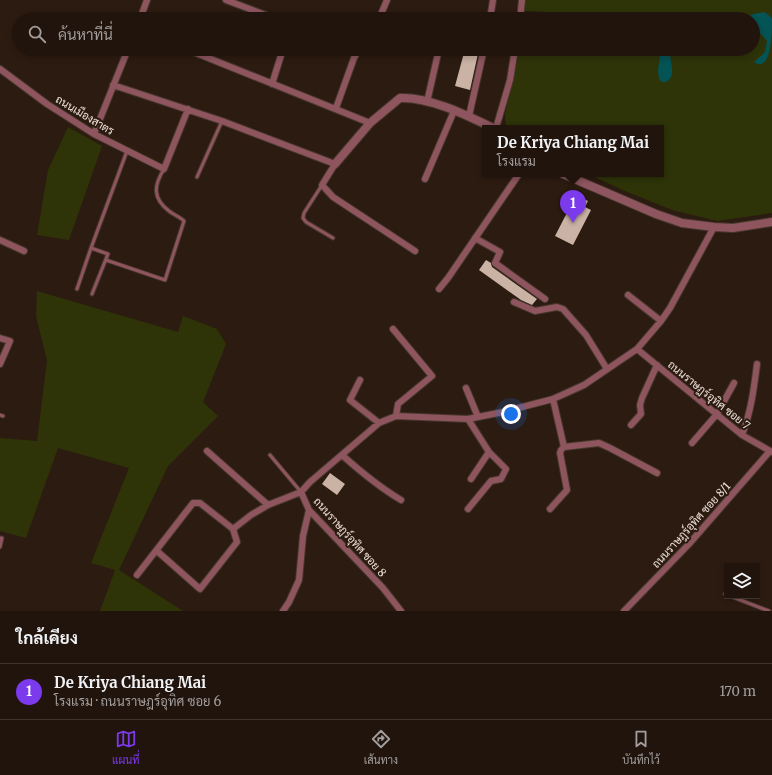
<!DOCTYPE html>
<html lang="th">
<meta charset="utf-8">
<style>
body{margin:0;font-family:Merriweather,Sarabun,serif;background:#291d15;color:#f1f3f6}
.controls{position:absolute;right:12px;bottom:12px;display:grid;overflow:hidden;border-radius:0px;box-shadow:0 2px 6px #0003}
.controls button{width:36px;height:36px;display:grid;place-items:center;padding:0;border:0;border-bottom:1px solid #3e332d;background:#21140c;color:#f1f3f6;font:20px sans-serif}
.you{position:absolute;left:511px;top:414px;width:14px;height:14px;margin:-10px;border:3px solid #fff;border-radius:50%;background:#1a73e8;box-shadow:0 0 0 6px #1a73e833}
.badge{display:grid;place-items:center;width:26px;height:26px;border-radius:50%;background:#7c3aed;color:#fff;font-size:13px;font-weight:700}
.pin{position:absolute;translate:-50% -33px;filter:drop-shadow(0 1px 2px #0008)}
.pin::after{content:'';position:absolute;top:21px;width:14px;height:12px;background:inherit;clip-path:polygon(0 0,100% 0,50% 100%)}
.popup{position:absolute;left:482px;top:125px;width:182px;height:52px;box-sizing:border-box;display:grid;place-content:center;border-radius:0px;background:#21140c;filter:drop-shadow(0 1px 3px #0005);font-size:13px;white-space:nowrap;color:#a29e9d}
.popup b{font-size:15px;color:#f1f3f6}
.popup::after{content:'';position:absolute;left:50%;top:100%;margin-left:-8px;border:8px solid transparent;border-top-color:#21140c}
.list{margin:0;padding:0;list-style:none}
h2{display:flex;justify-content:space-between;align-items:center;height:52px;margin:0;padding:0 16px;font-size:17px}
h2 small{font-size:13px;font-weight:400;color:#a29e9d}
.list li{display:grid;grid-template-columns:26px 1fr auto;gap:12px;align-items:center;box-sizing:border-box;height:56px;padding:0 16px;border-top:1px solid #3e332d}
.list b{display:block;font-size:15px;white-space:nowrap}
.list p{margin:0;font-size:13px;white-space:nowrap;color:#a29e9d}
.list em{font-size:13px;font-style:normal;color:#a29e9d}
.icon{flex:none;width:22px;height:22px;fill:none;stroke:currentColor;stroke-width:2;stroke-linecap:round;stroke-linejoin:round}
.map{position:relative;flex:none;width:772px;height:611px;overflow:hidden}
.search{position:absolute;background:#21140c;box-shadow:0 2px 6px #0003;left:12px;right:12px;top:12px;height:44px;display:flex;align-items:center;gap:10px;box-sizing:border-box;padding:0 14px;border-radius:22px;color:#a29e9d;font-size:15px}
.sheet{height:108px;background:#21140c}
nav{display:flex;justify-content:space-around;align-items:center;box-sizing:border-box;height:56px;border-top:1px solid #3e332d;background:#21140c;font-size:11px;color:#a29e9d}
nav a{display:grid;justify-items:center;gap:2px}
nav .on{color:#7c3aed}
.map>svg:first-child{display:block}
</style>
<div class="map">
<svg width="772" height="611" viewBox="0 0 772 611">
<rect width="100%" height="100%" fill="#2c1b10"/>
<!-- green -->
<path fill="#2e3408" d="M 525,0 L 772,0 L 772,213 L 717,221 L 672,210 L 625,191 L 588,174 L 661,174 L 661,128 L 506,128 L 505,114 L 520,49 L 543,51 L 543,49 L 753,49 L 753,19 L 546,19 L 546,12 L 525,11 Z
M 68,127 L 102,146 L 69,240 L 37,235 L 48,170 Z
M 37,291 L 178,332 L 183,316 L 217,329 L 226,344 L 203,402 L 218,416 L 168,466 L 119,570 L 183,611 L 100,611 L 115,570 L 91,563 L 129,468 L 58,448 L 26,538 L 0,531 L 0,438 L 37,441 L 47,360 L 36,316 Z"/>
<!-- water -->
<path fill="#045355" d="M 764,12 L 770,16 L 772,19 C 772,29 772,75 754,62 L 765,52 L 767,41 L 762,35 L 753,27 L 753,19 L 744,19 L 753,14 Z
M 661,49 L 671,49 C 667,60 679,74 666,82 L 662,82 L 659,79 L 658,70 Z"/>
<!-- building -->
<path fill="#cab2a5" d="M 465,49 L 479,49 L 470,90 L 455,86 Z
M 582,198 L 588,201 L 585,207 L 591,210 L 573,245 L 555,236 L 573,201 L 579,205 Z
M 486,260 L 491,263 L 492,267 L 537,299 L 532,305 L 521,300 L 479,270 Z
M 330,473 L 345,484 L 337,495 L 322,484 Z"/>
<g fill="none" stroke-linecap="round" stroke-linejoin="round">
<defs>
<path id="service" d="M 197,177 L 222,121
M 322,185 L 304,213 L 303,218 L 306,222 L 333,238
M 106,260 L 165,280 L 184,221 C 180,217 174,215 169,211 C 152,198 154,185 164,169
M 77,289 L 91,248
M 92,294 L 108,254 L 91,248 L 127,151
M 0,415 L 3,416
M 270,455 L 301,492
M 0,538 L 2,538 L 0,547
M 725,594 L 727,595
M 730,596 L 769,611"/>
<path id="minor" d="M 226,0 L 276,19
M 140,19 L 147,0
M 379,19 L 387,0
M 490,19 L 493,0
M 520,19 L 522,0
M 186,49 L 370,123
M 0,69 L 47,104 L 94,134 L 164,169 L 188,109
M 272,84 L 283,49
M 113,85 L 222,121 L 335,164 L 322,185 L 333,197 L 415,251
M 427,102 L 439,49
M 336,108 L 354,58 L 359,49
M 469,116 L 484,49
M 496,128 L 510,80 L 515,49
M 94,134 L 128,49
M 425,179 L 454,111
M 475,238 L 500,252 L 495,263 L 545,299
M 0,240 L 24,251
M 439,289 L 448,278 L 519,174
M 628,295 L 661,321
M 514,302 L 535,311 L 557,307 L 563,309 L 586,335 L 607,369
M 393,329 L 432,376 L 398,404 L 396,416
M 0,338 L 10,341 L 0,364
M 637,349 L 742,435 L 772,452
M 360,380 L 350,400 L 379,423
M 466,388 L 478,417
M 553,399 L 564,447 L 599,443 L 610,448 L 657,473
M 631,425 L 641,414 L 640,405 L 642,398 L 657,365
M 742,435 C 751,412 754,388 757,364
M 692,443 L 717,414 L 734,383
M 207,451 L 268,505
M 342,455 C 361,472 379,487 401,500
M 471,479 L 489,452
M 301,492 L 309,510 L 383,588 L 401,611
M 468,509 L 491,481 L 501,479 L 506,469 L 489,452 L 468,419
M 550,509 L 567,490 L 560,453 L 561,450 L 564,447
M 233,529 L 251,515 L 268,505 L 301,492 L 310,482 L 379,423 L 396,416 L 468,419 L 503,412 L 553,399 L 584,385 L 637,349 L 661,321 L 670,308 L 714,227
M 137,575 L 193,503 L 200,503 L 233,529 L 237,542 L 200,589 L 157,551
M 283,611 L 289,602 L 299,580 L 303,536 L 309,510
M 624,611 L 689,544 L 770,451"/>
<path id="tertiary" d="M 335,164 L 370,123 L 400,98 C 430,97 466,115 493,128
M 563,174 L 656,214 L 682,223 L 714,227 L 733,228 L 772,222"/>
</defs>
<!-- service casing -->
<use href="#service" stroke="#47372c" stroke-width="5"/>
<!-- minor casing -->
<use href="#minor" stroke="#47372c" stroke-width="8"/>
<!-- tertiary casing -->
<use href="#tertiary" stroke="#47372c" stroke-width="10"/>
<!-- service -->
<use href="#service" stroke="#8e555f" stroke-width="3"/>
<!-- minor -->
<use href="#minor" stroke="#8e555f" stroke-width="6"/>
<!-- tertiary -->
<use href="#tertiary" stroke="#8e555f" stroke-width="8"/>
</g>
<g text-anchor="middle" stroke-width="4" stroke-linejoin="round" paint-order="stroke">
<!-- street labels -->
<g font-size="11" fill="#eee1da" stroke="#2c1b10">
<text transform="translate(85 115) rotate(31)" y="4">ถนนเมืองสาตร</text>
<text transform="translate(709 395) rotate(39)" y="4">ถนนราษฎร์อุทิศ ซอย 7</text>
<text transform="translate(691 525) rotate(-48)" y="4">ถนนราษฎร์อุทิศ ซอย 8/1</text>
<text transform="translate(350 537) rotate(48)" y="4">ถนนราษฎร์อุทิศ ซอย 8</text>
</g>
</g>
</svg>
<div class="controls">
<button><svg class="icon" aria-label="layers" viewBox="0 0 24 24"><path d="M12 4l9 5-9 5-9-5zM3 14l9 5 9-5"/></svg></button>
</div>
<div class="you"></div>
<div class="pin badge" style="left:573px;top:223px">1</div>
<div class="popup"><b>De Kriya Chiang Mai</b>โรงแรม</div>
<div class="search"><svg class="icon" aria-label="search" viewBox="0 0 24 24"><circle cx="10" cy="10" r="6"/><path d="M15 15l6 6"/></svg>ค้นหาที่นี่</div>
</div>
<section class="sheet">
<h2>ใกล้เคียง<small></small></h2>
<ul class="list">
<li><span class="badge">1</span><div><b>De Kriya Chiang Mai</b><p>โรงแรม · ถนนราษฎร์อุทิศ ซอย 6</p></div><em>170 m</em></li>
</ul>
</section>
<nav>
<a class="on"><svg class="icon" aria-label="map" viewBox="0 0 24 24"><path d="M3 6l6-2 6 2 6-2v14l-6 2-6-2-6 2zM9 4v14M15 6v14"/></svg>แผนที่</a>
<a><svg class="icon" aria-label="directions" viewBox="0 0 24 24"><path d="M12 3l9 9-9 9-9-9zM9 14v-3h6M13 9l2 2-2 2"/></svg>เส้นทาง</a>
<a><svg class="icon" aria-label="saved" viewBox="0 0 24 24"><path d="M7 4h10v16l-5-4-5 4z"/></svg>บันทึกไว้</a>
</nav>
